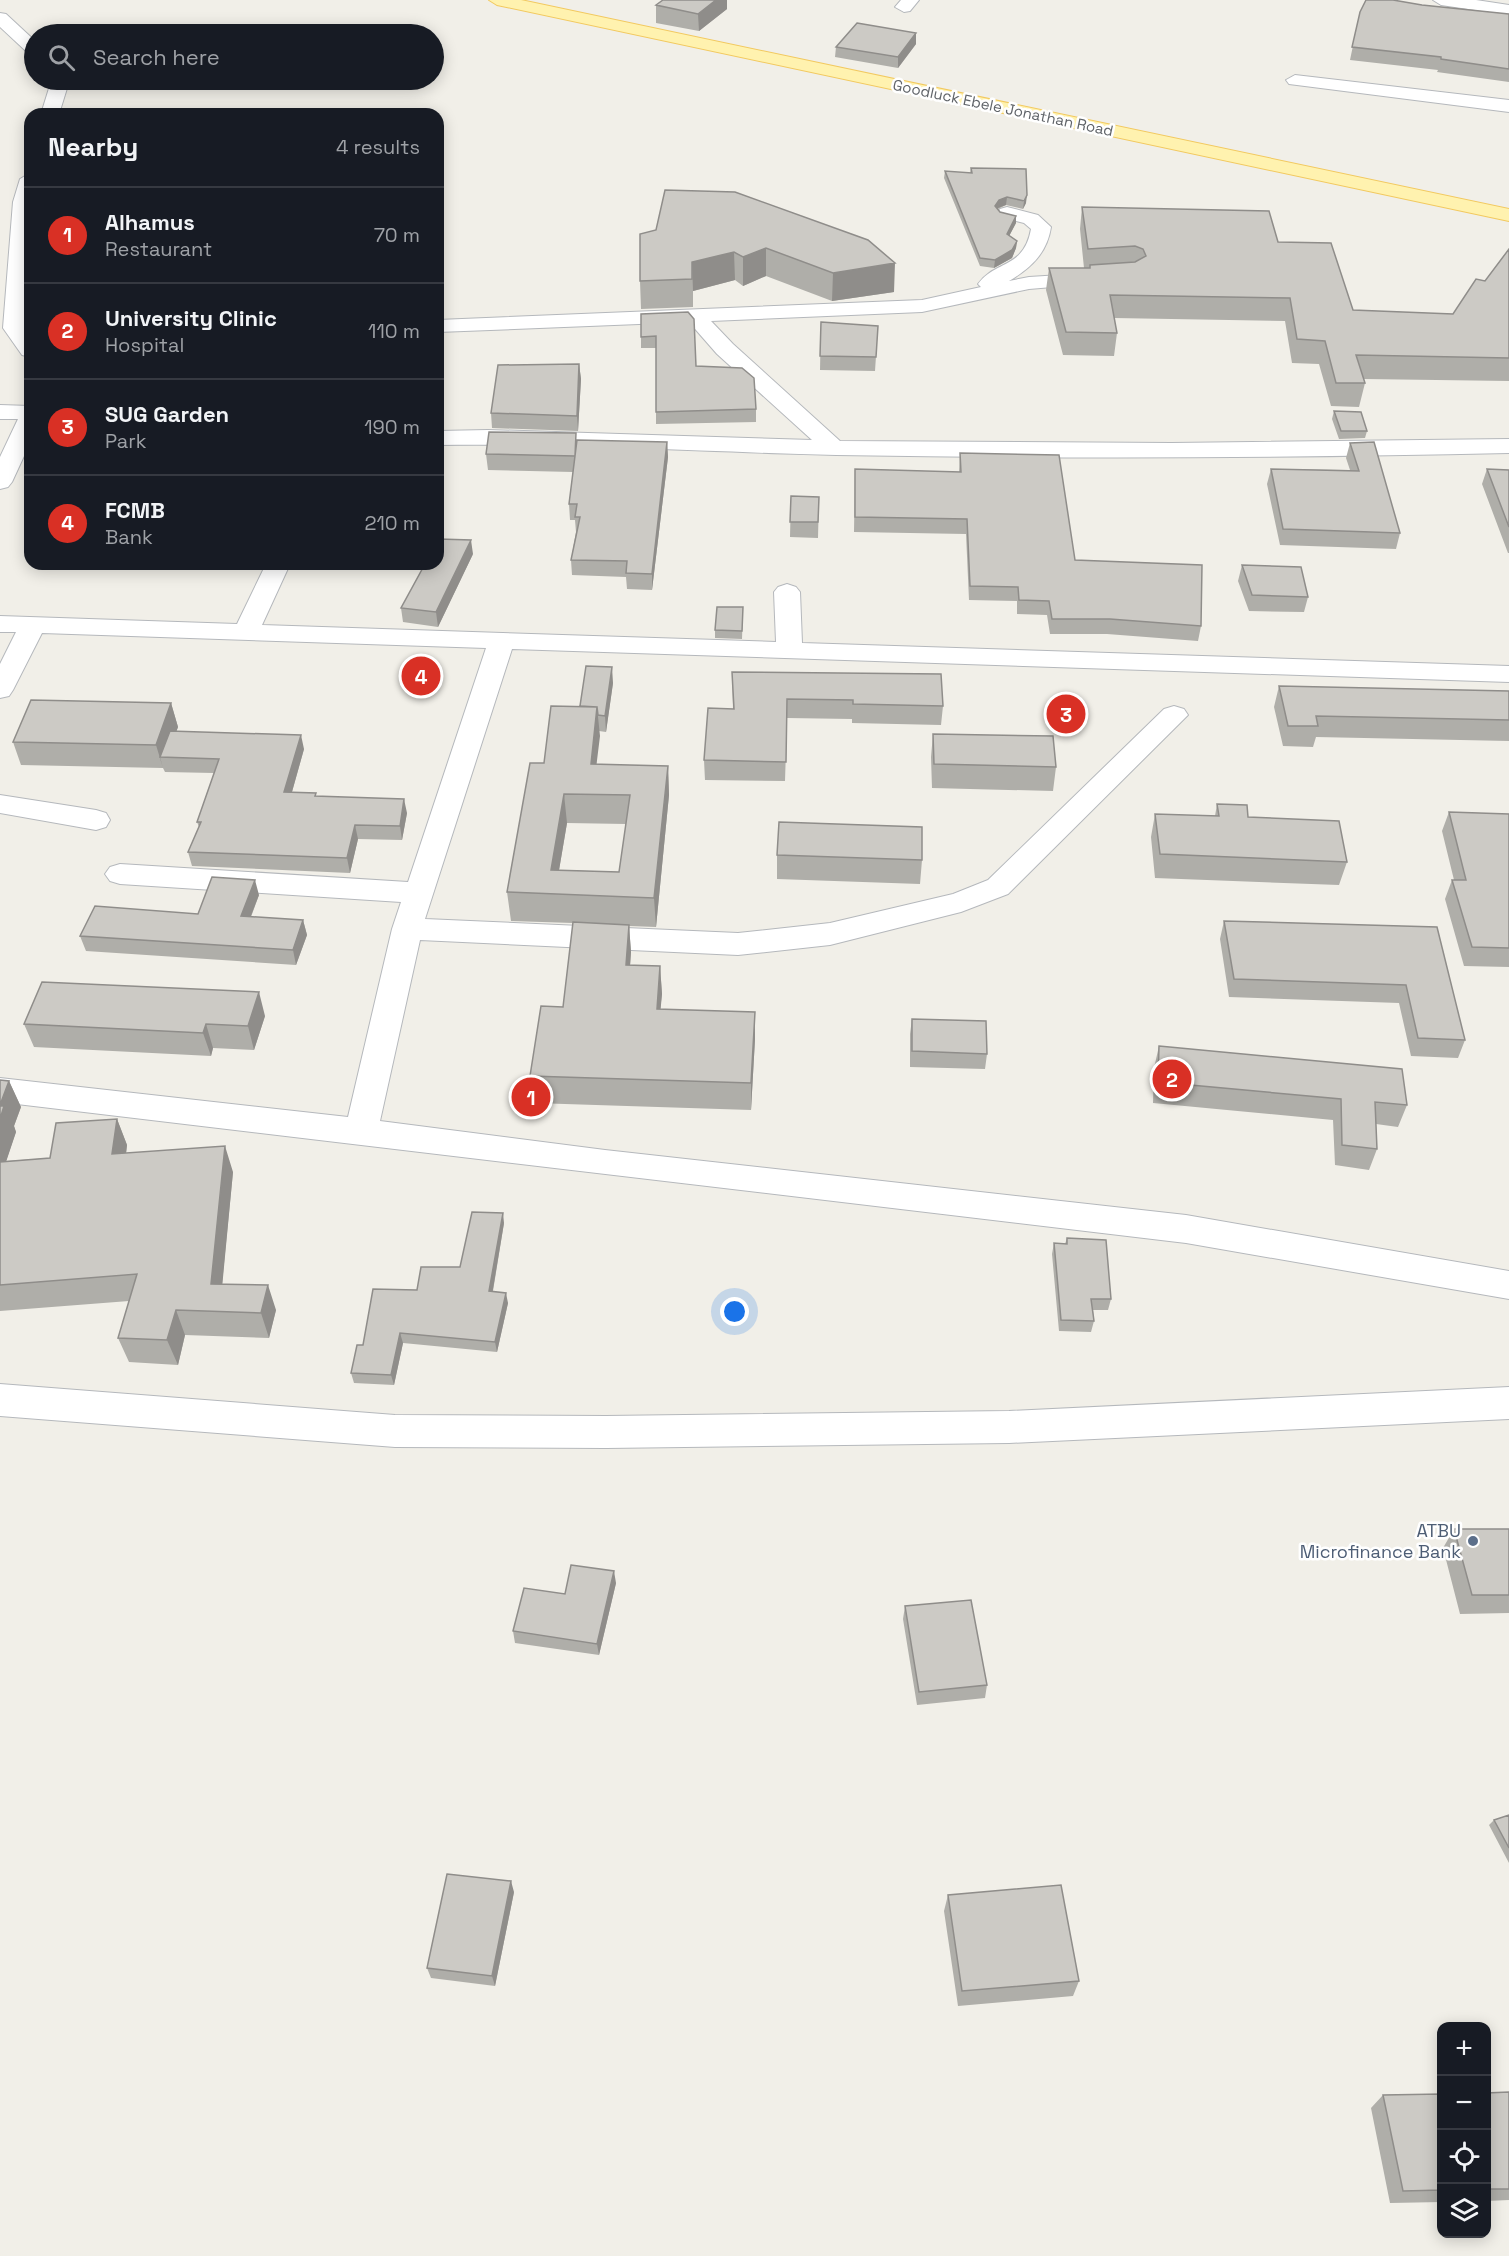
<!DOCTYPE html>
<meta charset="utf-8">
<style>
body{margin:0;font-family:"Space Grotesk",sans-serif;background:#20242c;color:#f1f3f6}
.controls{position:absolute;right:18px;bottom:18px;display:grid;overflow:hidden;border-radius:12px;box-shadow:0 3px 15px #0003}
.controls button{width:54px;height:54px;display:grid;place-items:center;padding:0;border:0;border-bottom:2px solid #363941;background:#171b24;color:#f1f3f6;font:30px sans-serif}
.you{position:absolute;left:735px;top:1312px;width:21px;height:21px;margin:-15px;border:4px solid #fff;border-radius:50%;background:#1a73e8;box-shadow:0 0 0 9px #1a73e833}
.badge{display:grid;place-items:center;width:39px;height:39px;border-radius:50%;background:#d93025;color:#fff;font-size:20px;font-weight:700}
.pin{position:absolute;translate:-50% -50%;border:3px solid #fff;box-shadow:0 2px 6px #0006}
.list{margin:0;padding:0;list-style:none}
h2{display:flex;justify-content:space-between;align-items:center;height:78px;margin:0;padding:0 24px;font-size:26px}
h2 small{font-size:20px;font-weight:400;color:#9ea1a6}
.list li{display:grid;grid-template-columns:39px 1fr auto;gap:18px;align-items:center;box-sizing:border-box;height:96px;padding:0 24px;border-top:2px solid #363941}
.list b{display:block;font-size:22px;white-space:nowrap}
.list p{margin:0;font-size:20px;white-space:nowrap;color:#9ea1a6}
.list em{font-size:20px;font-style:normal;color:#9ea1a6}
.icon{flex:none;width:33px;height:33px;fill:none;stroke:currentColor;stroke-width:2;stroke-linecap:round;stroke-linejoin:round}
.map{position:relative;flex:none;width:1509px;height:2256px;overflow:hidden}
.search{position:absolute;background:#171b24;box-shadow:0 3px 15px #0003;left:24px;top:24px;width:420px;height:66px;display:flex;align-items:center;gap:15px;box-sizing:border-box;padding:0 21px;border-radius:33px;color:#9ea1a6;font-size:22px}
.panel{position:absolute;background:#171b24;box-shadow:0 3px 15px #0003;left:24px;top:108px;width:420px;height:462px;border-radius:18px}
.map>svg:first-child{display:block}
</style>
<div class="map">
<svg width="1509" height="2256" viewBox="0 0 1509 2256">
<rect width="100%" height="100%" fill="#f1efe8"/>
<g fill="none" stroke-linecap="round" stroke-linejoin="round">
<defs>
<path id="minor" d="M 901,0 L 919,0 L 910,11 L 904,12 L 895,7 Z
M 1433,0 L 1476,0 L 1509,5 L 1509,15 L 1441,5 Z
M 0,13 L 6,14 L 34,40 L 34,54 L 28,53 L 0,27 Z
M 1295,75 L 1509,100 L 1509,112 L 1289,84 L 1286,80 Z
M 48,80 L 66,80 L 68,85 L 59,114 L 41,114 L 50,85 Z
M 30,173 L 30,247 L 25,328 L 30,335 L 30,357 L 22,355 L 3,328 L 13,202 L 20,179 Z
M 1007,207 L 1038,215 L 1051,227 C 1047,253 1031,268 1009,281 L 1029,277 L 1093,273 L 1100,275 L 1103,279 L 1100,283 L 1029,289 L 922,312 L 711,321 L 733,344 L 840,441 L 1172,443 L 1509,439 L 1509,453 C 1285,458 1060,459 836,455 C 703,452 571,443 438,445 L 438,431 L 488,430 L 812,440 L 717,354 L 689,322 L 438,332 L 438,320 L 922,300 L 981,287 L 978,284 C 995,260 1024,269 1031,229 L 1024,223 L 1000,217 L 997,213 L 1000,209 Z
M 0,405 L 30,406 L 30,443 L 12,482 L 8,487 L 0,489 L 0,457 L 18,419 L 0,419 Z
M 266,564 L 290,564 L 262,625 L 776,642 L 774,592 L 778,587 L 787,584 L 796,587 L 800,592 L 802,643 L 1509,666 L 1509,682 L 512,649 L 425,919 L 738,933 L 830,923 L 953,894 L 988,880 L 1164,709 L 1174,706 L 1184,709 L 1188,715 L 1008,894 L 961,912 L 830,945 L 738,955 L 420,940 L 380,1121 L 605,1150 L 1186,1215 L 1509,1271 L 1509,1299 L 1186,1243 L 0,1102 L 0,1078 L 348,1117 L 392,929 L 401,902 L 120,884 L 110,881 L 105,874 L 110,867 L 120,864 L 408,882 L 486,648 L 42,633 L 13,690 L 9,696 L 0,698 L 0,664 L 16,632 L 0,632 L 0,616 L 237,624 Z
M 0,795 L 96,810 L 106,813 L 110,820 L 106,827 L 96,830 L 0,813 Z
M 0,1384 L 395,1415 L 606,1416 L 1009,1411 L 1509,1387 L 1509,1419 L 1009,1443 L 606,1448 L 395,1447 L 0,1416 Z"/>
<path id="major" d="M 489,0 L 521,0 L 1509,209 L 1509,221 L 497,5 Z"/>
</defs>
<!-- minor casing -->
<use href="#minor" stroke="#b5b8bc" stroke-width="2"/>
<!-- major casing -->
<use href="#major" stroke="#f2c960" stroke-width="2"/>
<!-- minor -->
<use href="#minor" fill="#fff" fill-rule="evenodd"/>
<!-- major -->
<use href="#major" fill="#fff2af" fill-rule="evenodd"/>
</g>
<!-- wall -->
<path fill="#afaea9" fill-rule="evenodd" d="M 663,0 L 727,0 L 727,9 L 699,31 L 656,23 L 656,5 Z
M 1422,5 L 1509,14 L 1509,82 L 1437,72 L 1438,70 L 1350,60 L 1360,12 Z
M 916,33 L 916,44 L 898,68 L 835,57 L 836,47 Z
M 971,168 L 1026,203 L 1023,209 L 1006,205 L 998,209 L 1000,212 L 1016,216 L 1016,223 L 1009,236 L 1017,241 L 1016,248 L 1012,258 L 994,268 L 980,266 L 944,178 L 945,171 L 970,173 Z
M 665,190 L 894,292 L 832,301 L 766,276 L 743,286 L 735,280 L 693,291 L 693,307 L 641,309 L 640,281 L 656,230 Z
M 1082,207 L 1278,242 L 1353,310 L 1453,314 L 1485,281 L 1509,249 L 1509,381 L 1364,379 L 1365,383 L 1359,407 L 1331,406 L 1319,364 L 1292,363 L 1285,321 L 1114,318 L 1117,333 L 1114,356 L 1063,355 L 1046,290 L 1049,268 L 1084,268 L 1080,229 Z
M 641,314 L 696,366 L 756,409 L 756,422 L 656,424 L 656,348 L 641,348 Z
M 821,322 L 878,326 L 875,371 L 820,370 Z
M 579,364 L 581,379 L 578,431 L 492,428 L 491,413 Z
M 1334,411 L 1367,431 L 1365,438 L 1339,439 L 1332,419 Z
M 667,442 L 668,457 L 652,590 L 627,589 L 626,577 L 572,575 L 571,560 L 576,532 L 575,520 L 570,520 L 569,504 L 573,472 L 488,470 L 486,454 L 577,444 Z
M 1350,443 L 1400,533 L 1396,549 L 1280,545 L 1267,484 L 1271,469 L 1350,470 L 1346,458 Z
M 960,453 L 1075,560 L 1201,626 L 1198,641 L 1107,634 L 1050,634 L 1047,615 L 1017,614 L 1017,601 L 969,600 L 966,534 L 854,532 L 855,469 L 959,472 Z
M 1487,469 L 1509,470 L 1509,553 L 1508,553 L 1482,484 Z
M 791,496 L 819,497 L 818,538 L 790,537 Z
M 473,554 L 438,627 L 403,622 L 401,608 Z
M 91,564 L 221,564 L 220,568 Z
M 1242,565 L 1308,597 L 1304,612 L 1249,611 L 1238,581 Z
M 743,607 L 742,639 L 715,638 L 715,630 Z
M 732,672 L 943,706 L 941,725 L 852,723 L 852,719 L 787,718 L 785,781 L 705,780 L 704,760 L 733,709 Z
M 613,683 L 606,732 L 599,731 L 596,765 L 668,766 L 669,795 L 656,927 L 629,926 L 631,952 L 630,966 L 660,966 L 662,994 L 660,1010 L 755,1039 L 751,1110 L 534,1103 L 530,1076 L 563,1007 L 573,923 L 511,921 L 507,892 L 544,763 L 580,706 ZM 567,823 L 626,824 L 619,872 L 559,870 Z
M 1279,686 L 1509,691 L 1509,741 L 1316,737 L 1313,747 L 1283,746 L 1274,707 Z
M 171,703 L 178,727 L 176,732 L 304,749 L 292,792 L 407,813 L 402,840 L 358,839 L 350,873 L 192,866 L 188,852 L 199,827 L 197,822 L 214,773 L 165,772 L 163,768 L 21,765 L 13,742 Z
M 933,734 L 1056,767 L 1053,791 L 932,788 L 931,757 Z
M 1217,804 L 1347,862 L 1339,885 L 1155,878 L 1151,837 L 1155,814 L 1215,816 Z
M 1449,812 L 1509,814 L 1509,967 L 1464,966 L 1445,899 L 1452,880 L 1454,880 L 1442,831 Z
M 777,855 L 922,860 L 920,884 L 777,879 Z
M 259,895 L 251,917 L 303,920 L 307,935 L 296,965 L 86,951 L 80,936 L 198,914 Z
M 1224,921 L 1437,927 L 1465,1040 L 1458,1058 L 1411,1056 L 1399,1003 L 1229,997 L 1220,939 Z
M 265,1016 L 254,1050 L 213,1048 L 211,1056 L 34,1047 L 24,1024 Z
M 912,1019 L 987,1054 L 985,1069 L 910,1067 L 910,1034 Z
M 1159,1046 L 1407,1105 L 1398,1127 L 1376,1124 L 1377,1149 L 1369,1170 L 1335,1165 L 1333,1120 L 1153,1103 L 1154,1068 Z
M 0,1080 L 9,1081 L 21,1107 L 14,1126 L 16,1132 L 6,1161 L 50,1158 L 117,1119 L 127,1145 L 126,1153 L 233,1172 L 222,1284 L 276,1310 L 269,1338 L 185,1335 L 178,1365 L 129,1362 L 118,1338 L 129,1301 L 0,1311 Z
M 504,1223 L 493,1291 L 508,1303 L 497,1352 L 403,1343 L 394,1385 L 354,1383 L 351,1373 L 363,1345 L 417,1290 L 460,1267 Z
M 1067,1238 L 1111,1299 L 1108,1310 L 1093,1310 L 1094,1321 L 1091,1332 L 1059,1331 L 1052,1254 L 1054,1243 L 1065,1244 Z
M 1454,1529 L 1509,1529 L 1509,1613 L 1460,1614 L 1443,1548 Z
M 616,1583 L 599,1655 L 515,1643 L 513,1631 L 565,1594 Z
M 905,1606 L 987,1685 L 985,1698 L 917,1705 L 903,1619 Z
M 1509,1815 L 1509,1863 L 1489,1825 L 1494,1820 Z
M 514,1892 L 495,1986 L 431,1978 L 427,1968 Z
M 948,1895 L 1079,1981 L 1073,1996 L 958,2006 L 944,1911 Z
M 1509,2092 L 1509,2200 L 1486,2201 L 1486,2093 Z
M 1442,2094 L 1442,2202 L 1390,2203 L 1371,2108 L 1383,2095 Z"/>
<!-- shaded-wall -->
<path fill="#8f8d8a" d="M 716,0 L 727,0 L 727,9 L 699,31 L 698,14 Z
M 916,33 L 916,44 L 898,68 L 898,57 Z
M 1027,195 L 1026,203 L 1023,209 L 1024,201 Z
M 1007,197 L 1006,205 L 998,208 L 995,213 L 995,206 L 999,200 Z
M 1016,216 L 1016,223 L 1006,242 L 1007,234 Z
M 1017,241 L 1016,248 L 1012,258 L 994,268 L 995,260 Z
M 766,248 L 766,276 L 743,286 L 743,257 Z
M 734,252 L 735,280 L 693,291 L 692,262 Z
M 895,263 L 894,292 L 832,301 L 833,273 Z
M 579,364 L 581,379 L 578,431 L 577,416 Z
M 667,442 L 668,457 L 652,590 L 652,574 Z
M 471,540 L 473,554 L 438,627 L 436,612 Z
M 612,667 L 613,683 L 606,732 L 605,716 Z
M 171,703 L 178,727 L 167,757 L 160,757 L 163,768 L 156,745 Z
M 597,707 L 600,736 L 593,793 L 591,764 Z
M 301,735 L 304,749 L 288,806 L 284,792 Z
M 668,766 L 669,795 L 656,927 L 654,898 Z
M 564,794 L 567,823 L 555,894 L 551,870 Z
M 404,799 L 407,813 L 402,840 L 400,826 Z
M 355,825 L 358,839 L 350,873 L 347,858 Z
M 255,880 L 259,895 L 245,931 L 241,916 Z
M 303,920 L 307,935 L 296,965 L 293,950 Z
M 629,925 L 631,952 L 628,993 L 626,965 Z
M 660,966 L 662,994 L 658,1037 L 657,1009 Z
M 259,992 L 265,1016 L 254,1050 L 248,1026 Z
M 755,1012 L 755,1039 L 751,1110 L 751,1083 Z
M 206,1024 L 213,1048 L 211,1056 L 203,1033 Z
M 9,1081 L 21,1107 L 14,1126 L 16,1132 L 0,1180 L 0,1105 Z
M 117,1119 L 127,1145 L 123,1180 L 112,1154 Z
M 225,1146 L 233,1172 L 220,1309 L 211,1284 Z
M 503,1213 L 504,1223 L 491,1301 L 489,1291 Z
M 268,1285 L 276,1310 L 269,1338 L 261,1313 Z
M 506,1293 L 508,1303 L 497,1352 L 495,1342 Z
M 176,1310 L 185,1335 L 178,1365 L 167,1340 Z
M 400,1333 L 403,1343 L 394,1385 L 391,1375 Z
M 614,1571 L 616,1583 L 599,1655 L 597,1644 Z
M 511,1881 L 514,1892 L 495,1986 L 492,1976 Z"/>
<!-- building -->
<path fill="#cccac5" stroke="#8f8d8a" stroke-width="1.5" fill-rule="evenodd" d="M 663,0 L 716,0 L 698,14 L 656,5 Z
M 1366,0 L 1393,0 L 1422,5 L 1509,14 L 1509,69 L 1441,59 L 1441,57 L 1352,47 L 1360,12 Z
M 857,23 L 916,33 L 898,57 L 836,47 Z
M 971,168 L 1026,169 L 1027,195 L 1024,201 L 1007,197 L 999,200 L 995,206 L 1000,212 L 1016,216 L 1007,234 L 1017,241 L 1012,250 L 995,260 L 980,258 L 945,171 L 972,173 Z
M 665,190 L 735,192 L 868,240 L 895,263 L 833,273 L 766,248 L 743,257 L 734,252 L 692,262 L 692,279 L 640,281 L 640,234 L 656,230 Z
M 1082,207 L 1269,211 L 1278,242 L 1331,243 L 1353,310 L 1453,314 L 1476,279 L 1485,281 L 1509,249 L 1509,358 L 1356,355 L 1365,383 L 1336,383 L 1325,341 L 1297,339 L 1290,298 L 1110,295 L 1117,333 L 1066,332 L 1049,268 L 1090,268 L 1090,265 L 1135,262 L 1146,256 L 1143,249 L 1135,246 L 1088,249 Z
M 688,312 L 694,319 L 696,366 L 742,368 L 754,378 L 756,409 L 656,412 L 656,336 L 641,337 L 641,314 Z
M 821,322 L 878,326 L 876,357 L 820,356 Z
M 579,364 L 577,416 L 491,413 L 498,365 Z
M 1334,411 L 1361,412 L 1367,431 L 1341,431 Z
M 489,432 L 576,433 L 575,456 L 486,454 Z
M 577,440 L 667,442 L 652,574 L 626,573 L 627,561 L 571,560 L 580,517 L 575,517 L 577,504 L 569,504 Z
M 1374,442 L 1400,533 L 1283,529 L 1271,469 L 1359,471 L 1350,443 Z
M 960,453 L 1059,455 L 1075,560 L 1202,565 L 1201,626 L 1110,619 L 1052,619 L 1049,601 L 1019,600 L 1018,587 L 970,586 L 967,519 L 855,517 L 855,469 L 961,472 Z
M 1487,469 L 1509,470 L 1509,527 Z
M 791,496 L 819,497 L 818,522 L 790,522 Z
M 438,539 L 471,540 L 436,612 L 401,608 L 425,564 L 438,564 Z
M 1242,565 L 1301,567 L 1308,597 L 1252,595 Z
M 717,607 L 743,607 L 742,631 L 715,630 Z
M 586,666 L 612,667 L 605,716 L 598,715 L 597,707 L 580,706 Z
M 732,672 L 941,674 L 943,706 L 853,704 L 853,700 L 787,699 L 786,762 L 704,760 L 708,708 L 734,709 Z
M 1279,686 L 1509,691 L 1509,720 L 1316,716 L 1318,726 L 1288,726 Z
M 31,700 L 171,703 L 156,745 L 13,742 Z
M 551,706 L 597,707 L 591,764 L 668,766 L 654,898 L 507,892 L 530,763 L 544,763 ZM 564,794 L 630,795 L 619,872 L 551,870 Z
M 170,731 L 301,735 L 284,792 L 316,793 L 315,796 L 404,799 L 400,826 L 355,825 L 347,858 L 188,852 L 201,822 L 197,822 L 219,759 L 160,757 Z
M 933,734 L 1053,736 L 1056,767 L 934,764 Z
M 1217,804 L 1247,805 L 1248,817 L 1339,821 L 1347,862 L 1160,854 L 1155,814 L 1219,816 Z
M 1449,812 L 1509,814 L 1509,948 L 1472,947 L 1452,880 L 1466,880 Z
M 779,822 L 922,827 L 922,860 L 777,855 Z
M 212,877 L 255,880 L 241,916 L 303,920 L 293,950 L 80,936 L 95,906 L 198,914 Z
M 1224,921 L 1437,927 L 1465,1040 L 1418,1038 L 1406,985 L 1234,979 Z
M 573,922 L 629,925 L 626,965 L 660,966 L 657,1009 L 755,1012 L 751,1083 L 530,1076 L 541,1006 L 563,1007 Z
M 42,982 L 259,992 L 248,1026 L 206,1024 L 203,1033 L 24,1024 Z
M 912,1019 L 986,1021 L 987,1054 L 912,1051 Z
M 1159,1046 L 1402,1069 L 1407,1105 L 1375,1102 L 1377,1149 L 1342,1145 L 1341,1099 L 1158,1082 Z
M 0,1080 L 9,1081 L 0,1105 Z
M 0,1106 L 4,1106 L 0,1119 Z
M 117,1119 L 112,1154 L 225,1146 L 211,1284 L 268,1285 L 261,1313 L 176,1310 L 167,1340 L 118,1338 L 137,1274 L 0,1285 L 0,1162 L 50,1158 L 56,1123 Z
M 472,1212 L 503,1213 L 489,1291 L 506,1293 L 495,1342 L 400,1333 L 391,1375 L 351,1373 L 357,1345 L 363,1345 L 373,1289 L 417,1290 L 421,1267 L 460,1267 Z
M 1067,1238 L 1106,1240 L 1111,1299 L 1091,1299 L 1094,1321 L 1061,1320 L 1054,1243 L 1067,1244 Z
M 1454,1529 L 1509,1529 L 1509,1595 L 1472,1595 Z
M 571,1565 L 614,1571 L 597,1644 L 513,1631 L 524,1588 L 565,1594 Z
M 971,1600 L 987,1685 L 919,1692 L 905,1606 Z
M 1509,1815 L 1509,1848 L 1494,1820 Z
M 447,1874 L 511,1881 L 492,1976 L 427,1968 Z
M 1061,1885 L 1079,1981 L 962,1991 L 948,1895 Z
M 1509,2092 L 1509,2189 L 1486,2189 L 1486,2093 Z
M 1442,2094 L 1442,2190 L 1403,2191 L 1383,2095 Z"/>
<!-- markers -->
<circle fill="#5c6f8a" stroke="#fff" stroke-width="2" cx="1473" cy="1541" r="6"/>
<g text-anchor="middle" stroke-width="5" stroke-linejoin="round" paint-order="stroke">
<!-- far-street labels -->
<g font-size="15" fill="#5f6368" stroke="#fff">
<text transform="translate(1003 108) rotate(12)" y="5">Goodluck Ebele Jonathan Road</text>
</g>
<!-- service labels -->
<g font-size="18" fill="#4e5e75" stroke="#fff" text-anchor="end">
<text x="1461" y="1537">ATBU<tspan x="1461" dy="21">Microfinance Bank</tspan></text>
</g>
</g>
</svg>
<div class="controls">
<button>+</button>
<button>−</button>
<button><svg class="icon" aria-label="locate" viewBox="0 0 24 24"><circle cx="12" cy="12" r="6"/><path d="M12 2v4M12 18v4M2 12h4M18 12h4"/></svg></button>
<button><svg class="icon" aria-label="layers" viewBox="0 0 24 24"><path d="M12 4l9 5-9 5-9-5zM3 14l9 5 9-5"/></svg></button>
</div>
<div class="you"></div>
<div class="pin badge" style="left:531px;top:1097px">1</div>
<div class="pin badge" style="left:1172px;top:1079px">2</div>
<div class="pin badge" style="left:1066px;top:714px">3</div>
<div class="pin badge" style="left:421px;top:676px">4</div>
<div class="search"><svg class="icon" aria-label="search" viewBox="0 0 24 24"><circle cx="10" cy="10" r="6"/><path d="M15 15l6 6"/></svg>Search here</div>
<section class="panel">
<h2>Nearby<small>4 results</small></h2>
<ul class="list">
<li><span class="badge">1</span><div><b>Alhamus</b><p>Restaurant</p></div><em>70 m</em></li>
<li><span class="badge">2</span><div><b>University Clinic</b><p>Hospital</p></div><em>110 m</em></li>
<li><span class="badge">3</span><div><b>SUG Garden</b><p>Park</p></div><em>190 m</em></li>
<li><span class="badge">4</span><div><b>FCMB</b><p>Bank</p></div><em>210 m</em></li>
</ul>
</section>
</div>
